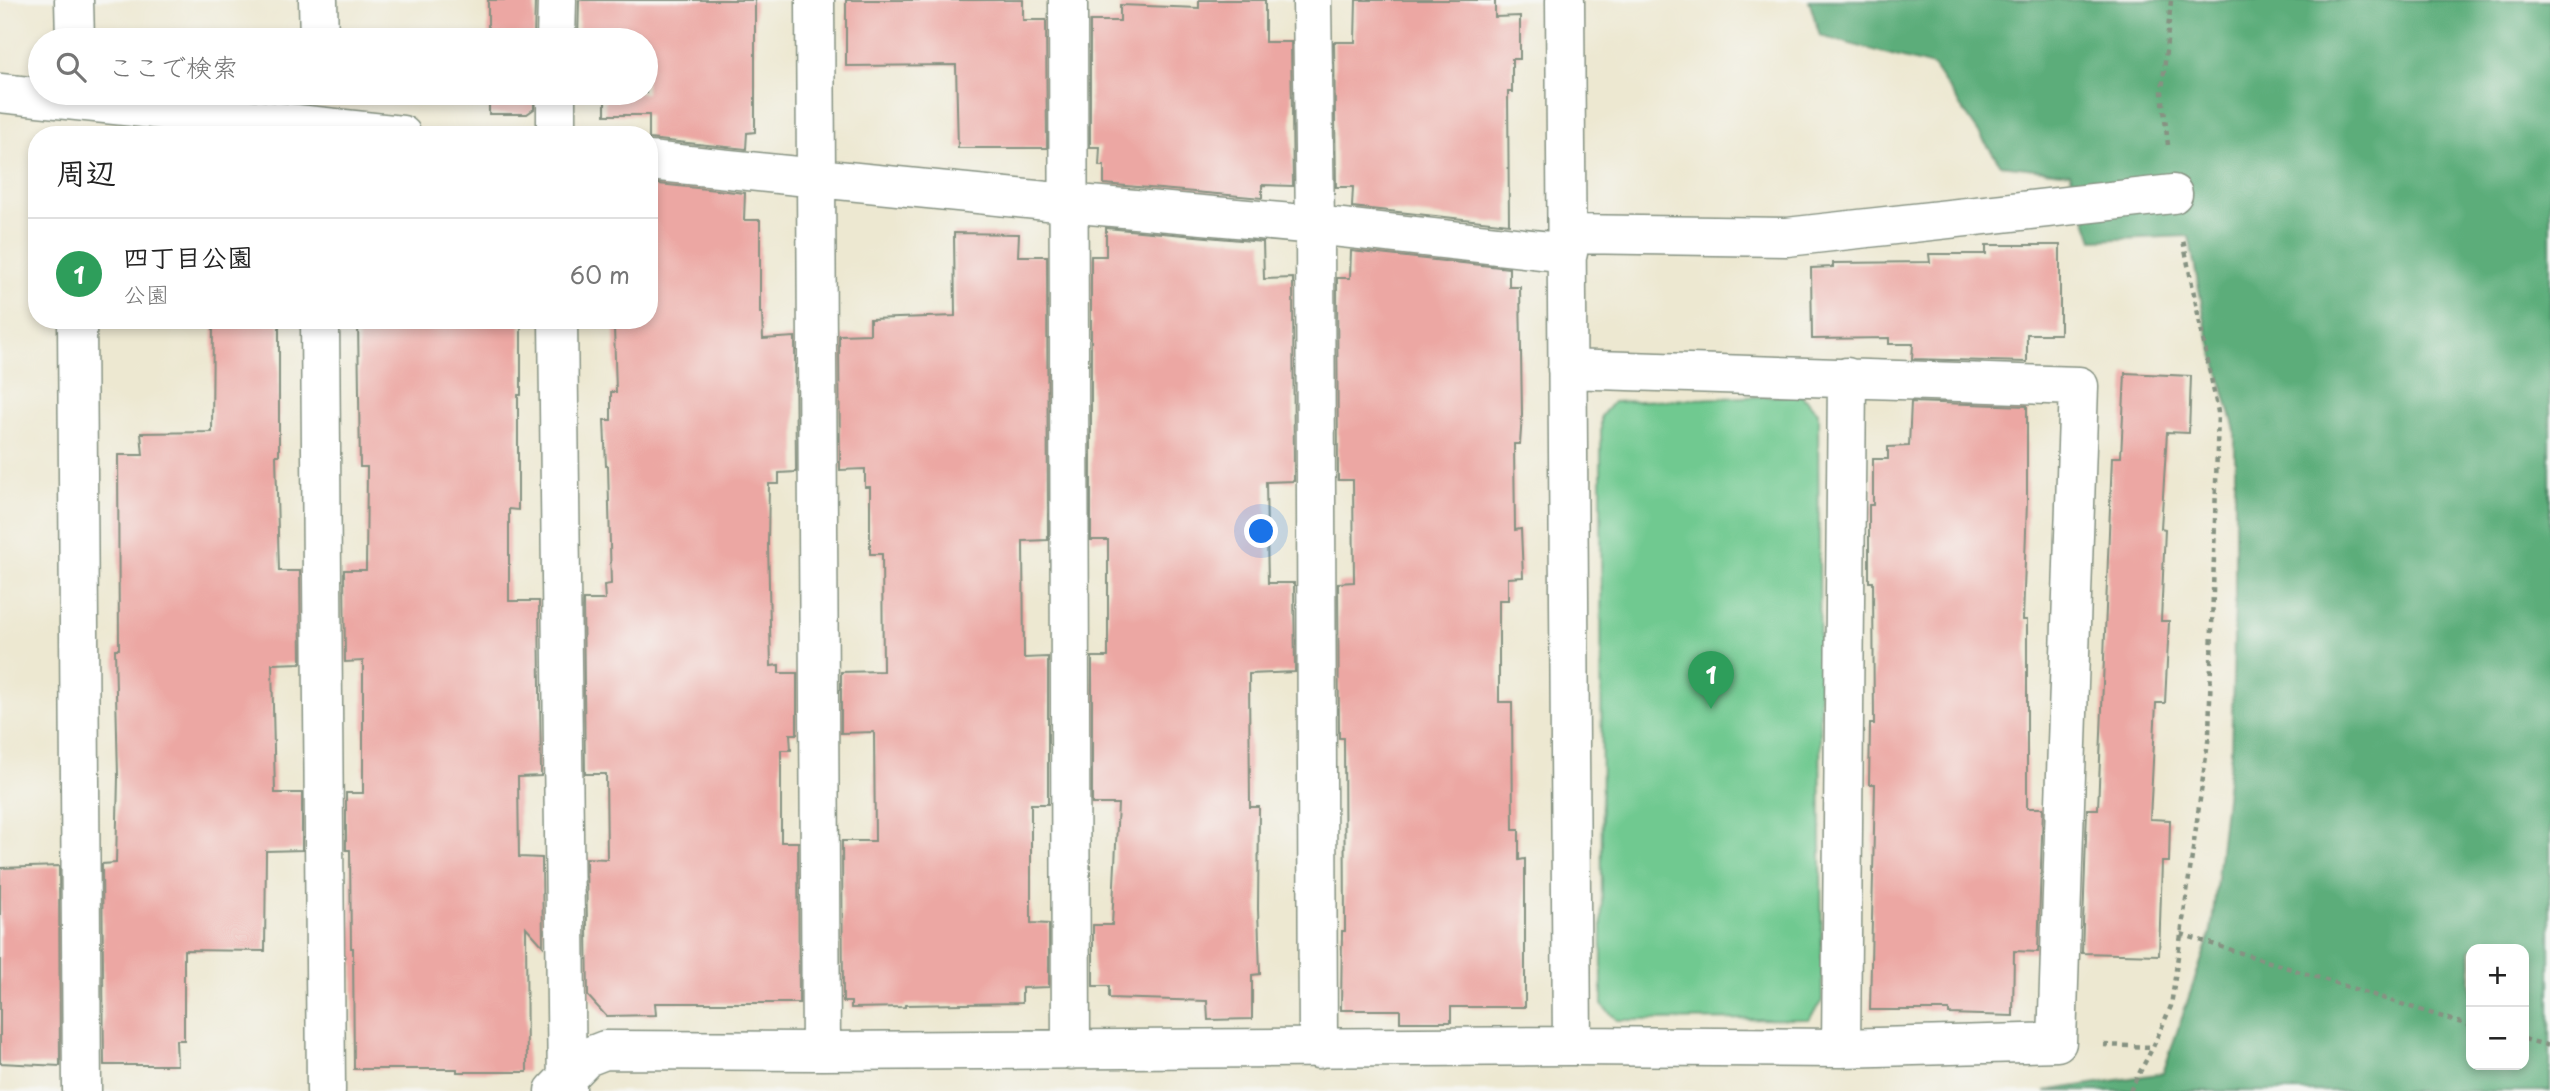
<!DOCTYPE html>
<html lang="ja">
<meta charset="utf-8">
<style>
body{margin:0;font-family:"Playpen Sans","Klee One",sans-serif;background:#f6f6f6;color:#222}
.controls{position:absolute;right:21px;bottom:21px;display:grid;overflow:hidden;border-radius:14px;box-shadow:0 4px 10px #0003}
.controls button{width:63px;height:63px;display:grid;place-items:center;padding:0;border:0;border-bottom:2px solid #e0e0e0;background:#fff;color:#222;font:35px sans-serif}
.you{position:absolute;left:1262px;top:532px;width:24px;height:24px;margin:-18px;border:5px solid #fff;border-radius:50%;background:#1a73e8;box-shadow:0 0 0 10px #1a73e833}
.badge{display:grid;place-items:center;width:46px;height:46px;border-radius:50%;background:#d93025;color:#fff;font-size:23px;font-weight:700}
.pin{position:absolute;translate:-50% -58px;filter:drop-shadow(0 2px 4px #0008)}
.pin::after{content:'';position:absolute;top:37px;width:24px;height:21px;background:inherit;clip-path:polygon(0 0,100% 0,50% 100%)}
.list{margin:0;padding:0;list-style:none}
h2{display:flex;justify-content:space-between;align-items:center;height:91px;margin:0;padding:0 28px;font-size:30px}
h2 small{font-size:23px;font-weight:400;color:#767676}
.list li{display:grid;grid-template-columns:46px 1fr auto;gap:21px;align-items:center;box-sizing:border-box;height:112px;padding:0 28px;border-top:2px solid #e0e0e0}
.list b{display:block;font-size:26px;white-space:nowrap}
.list p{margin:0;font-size:23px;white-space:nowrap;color:#767676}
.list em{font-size:23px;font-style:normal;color:#767676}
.icon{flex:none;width:38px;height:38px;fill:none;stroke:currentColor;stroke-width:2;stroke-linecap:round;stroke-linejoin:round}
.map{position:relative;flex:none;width:2550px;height:1091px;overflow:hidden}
.search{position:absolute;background:#fff;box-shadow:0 4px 10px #0003;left:28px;top:28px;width:630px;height:77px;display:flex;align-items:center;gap:18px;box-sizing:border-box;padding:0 24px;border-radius:38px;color:#767676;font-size:26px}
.panel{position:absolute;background:#fff;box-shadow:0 4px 10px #0003;left:28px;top:126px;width:630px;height:203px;border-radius:28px}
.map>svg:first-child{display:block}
</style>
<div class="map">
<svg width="2550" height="1091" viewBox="0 0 2550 1091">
<rect width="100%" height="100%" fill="#f6f6f2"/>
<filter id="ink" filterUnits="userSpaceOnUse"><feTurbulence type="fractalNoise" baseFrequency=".0143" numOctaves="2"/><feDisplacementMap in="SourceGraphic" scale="14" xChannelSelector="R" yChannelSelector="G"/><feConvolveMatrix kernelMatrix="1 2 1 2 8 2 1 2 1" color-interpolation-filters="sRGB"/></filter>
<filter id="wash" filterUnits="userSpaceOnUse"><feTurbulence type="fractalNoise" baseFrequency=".00686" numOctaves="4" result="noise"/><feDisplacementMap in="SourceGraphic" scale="28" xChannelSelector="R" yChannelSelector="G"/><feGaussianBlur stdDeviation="1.57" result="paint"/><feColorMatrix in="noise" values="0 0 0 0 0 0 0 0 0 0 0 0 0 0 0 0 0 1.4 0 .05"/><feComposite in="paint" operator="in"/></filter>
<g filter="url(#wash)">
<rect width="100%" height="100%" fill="#ede8d1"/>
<!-- green -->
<path fill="#6fc990" stroke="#478362" stroke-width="2" d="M 1801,395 L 1818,412 L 1822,1001 L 1809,1019 L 1617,1020 L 1602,1005 L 1601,416 L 1613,402 Z"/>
<!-- forest -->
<path fill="#5bad7a" stroke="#3d7557" stroke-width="2" fill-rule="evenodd" d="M 1809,0 L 2550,0 L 2550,1091 L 2045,1091 L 2163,1073 L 2211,932 L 2231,752 L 2235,604 L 2235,430 L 2206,326 L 2189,236 L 2093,240 L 2070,173 L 2001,165 L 1933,66 L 1820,36 ZM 2471,949 L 2524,949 L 2524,1065 L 2471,1065 Z"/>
<g id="blocks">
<!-- building -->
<path fill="#eca7a3" d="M 488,0 L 535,0 L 534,40 L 488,40 Z
M 579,0 L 755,0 L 755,132 L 747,133 L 746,149 L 649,139 L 649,115 L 605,115 L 605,93 L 646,93 L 646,40 L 578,40 Z
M 846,0 L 1023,0 L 1023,20 L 1046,20 L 1047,148 L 958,148 L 956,65 L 846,66 Z
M 1199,0 L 1265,0 L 1265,42 L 1291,42 L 1293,186 L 1262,185 L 1262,198 L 1104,184 L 1104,166 L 1099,166 L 1100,147 L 1090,147 L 1090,21 L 1120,21 L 1120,5 L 1199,8 Z
M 1356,0 L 1495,0 L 1495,17 L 1520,16 L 1520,59 L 1512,59 L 1512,92 L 1508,92 L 1509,224 L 1352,207 L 1353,187 L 1336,187 L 1334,42 L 1355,42 Z
M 489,93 L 534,93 L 534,109 L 527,114 L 489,114 Z
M 649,183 L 745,193 L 744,220 L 760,220 L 760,313 L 762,313 L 763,339 L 795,337 L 796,472 L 779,473 L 779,484 L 769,484 L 768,544 L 771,666 L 779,665 L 779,673 L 797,673 L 797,734 L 790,734 L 791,750 L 781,750 L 781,842 L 798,842 L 799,1003 L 655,1003 L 656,1015 L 606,1016 L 588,996 L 586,858 L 607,859 L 606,774 L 585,774 L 583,600 L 605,600 L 604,585 L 611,584 L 608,466 L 606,466 L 604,420 L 611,420 L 611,392 L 616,392 L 614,327 L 618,327 L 618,320 L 649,320 Z
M 1106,228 L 1263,242 L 1264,279 L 1293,278 L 1294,481 L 1266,482 L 1268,583 L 1294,583 L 1295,672 L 1249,674 L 1250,807 L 1259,807 L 1258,909 L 1260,974 L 1252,975 L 1252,1019 L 1208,1020 L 1207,1001 L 1109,998 L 1109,986 L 1093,986 L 1093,925 L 1112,925 L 1118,804 L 1092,804 L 1092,657 L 1108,657 L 1108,540 L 1091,540 L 1091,256 L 1106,256 Z
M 954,233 L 1019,234 L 1018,256 L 1047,256 L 1048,540 L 1023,541 L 1024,658 L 1048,657 L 1048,804 L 1031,804 L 1031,923 L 1049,924 L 1049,987 L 1022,988 L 1022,1003 L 905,1005 L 905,1007 L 851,1008 L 851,1002 L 843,1002 L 842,841 L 875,841 L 874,732 L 841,733 L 841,672 L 883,671 L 882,554 L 870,554 L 870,487 L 865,487 L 865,469 L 840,470 L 839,335 L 870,334 L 870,319 L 955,316 Z
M 1986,245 L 2060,245 L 2060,334 L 2027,334 L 2027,362 L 1912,359 L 1913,344 L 1889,344 L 1889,338 L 1812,339 L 1811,268 L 1833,267 L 1833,263 L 1930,262 L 1929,254 L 1986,254 Z
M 1351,251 L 1509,268 L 1509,287 L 1520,287 L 1522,415 L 1520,444 L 1514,444 L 1515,530 L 1521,529 L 1523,577 L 1508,578 L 1508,600 L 1499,600 L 1499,702 L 1512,702 L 1513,830 L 1519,830 L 1519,860 L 1525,859 L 1525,1007 L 1451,1007 L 1451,1022 L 1400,1022 L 1400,1010 L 1341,1010 L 1342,931 L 1345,931 L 1344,738 L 1339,738 L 1338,583 L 1354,582 L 1353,480 L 1338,480 L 1337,278 L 1350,278 Z
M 213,320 L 279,320 L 279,455 L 276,455 L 279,571 L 300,571 L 301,663 L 272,664 L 275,793 L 302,793 L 302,850 L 266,851 L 265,951 L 184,950 L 184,1040 L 176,1040 L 177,1065 L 104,1065 L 102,864 L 116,863 L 118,777 L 115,649 L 119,649 L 118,455 L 143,455 L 141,433 L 212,432 Z
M 358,320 L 521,320 L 521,395 L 518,395 L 518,510 L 509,509 L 509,601 L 539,601 L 541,776 L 518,777 L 519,857 L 542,858 L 543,946 L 526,927 L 527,1072 L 457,1072 L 457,1069 L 354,1069 L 353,948 L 351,948 L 350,850 L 346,850 L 346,793 L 363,793 L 363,661 L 345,662 L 344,570 L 366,570 L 367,467 L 360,467 Z
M 2125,373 L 2191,376 L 2189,433 L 2167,432 L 2161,528 L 2165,529 L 2161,621 L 2169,621 L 2165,703 L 2156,703 L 2150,819 L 2170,820 L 2169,862 L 2162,862 L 2159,955 L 2082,953 L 2087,809 L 2098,809 L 2112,457 L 2121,457 Z
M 1911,402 L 2027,406 L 2027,502 L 2023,620 L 2027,620 L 2027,808 L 2043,808 L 2038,952 L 2014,951 L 2013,1016 L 1949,1014 L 1949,1010 L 1870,1010 L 1875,784 L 1869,784 L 1870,724 L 1874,724 L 1873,582 L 1869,582 L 1869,505 L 1873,505 L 1873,459 L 1888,459 L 1888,447 L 1909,446 Z
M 59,866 L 60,1066 L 0,1063 L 0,868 Z"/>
</g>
</g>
<g filter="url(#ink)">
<use href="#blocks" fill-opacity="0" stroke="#869282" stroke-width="2"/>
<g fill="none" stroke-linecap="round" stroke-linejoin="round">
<defs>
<path id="minor" d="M 74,0 L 75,40
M 318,0 L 319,40
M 815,0 L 821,1051
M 1068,0 L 1071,1050
M 1312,0 L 1315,225 L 1318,1049
M 1565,0 L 1572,1046
M 556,40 L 557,0
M 0,93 L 402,135
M 556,135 L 556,93
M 649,161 L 1067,203 L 1315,225 L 1568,253
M 1568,234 L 1787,237 L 2173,194
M 77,320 L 82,1091
M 320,320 L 326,1091
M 558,320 L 567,1091
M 1841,1048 L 1847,377
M 554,1091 L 587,1057 L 605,1050 L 821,1051 L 1572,1046 L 1841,1048 L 2057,1042 L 2079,386 L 1567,369"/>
</defs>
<!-- minor casing -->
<use href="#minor" stroke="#869282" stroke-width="41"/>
<!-- path -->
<path stroke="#869282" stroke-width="4.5" stroke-dasharray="5 5" stroke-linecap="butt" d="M 2168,145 L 2162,92 L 2171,0
M 2181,934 L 2471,1026
M 2524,1039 L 2550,1046
M 2104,1045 L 2153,1047
M 2130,1091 L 2153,1047 L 2171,1006 L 2209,735 L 2218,412 L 2183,240"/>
<!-- minor -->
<use href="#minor" stroke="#fff" stroke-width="38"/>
</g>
</g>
</svg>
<div class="controls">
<button>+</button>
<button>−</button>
</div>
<div class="you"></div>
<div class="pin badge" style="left:1711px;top:709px;background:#2e9e5b">1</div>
<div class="search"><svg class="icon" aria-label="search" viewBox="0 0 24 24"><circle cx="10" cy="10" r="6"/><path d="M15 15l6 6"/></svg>ここで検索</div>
<section class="panel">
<h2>周辺<small></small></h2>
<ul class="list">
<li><span class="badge" style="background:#2e9e5b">1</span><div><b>四丁目公園</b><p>公園</p></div><em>60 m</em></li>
</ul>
</section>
</div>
